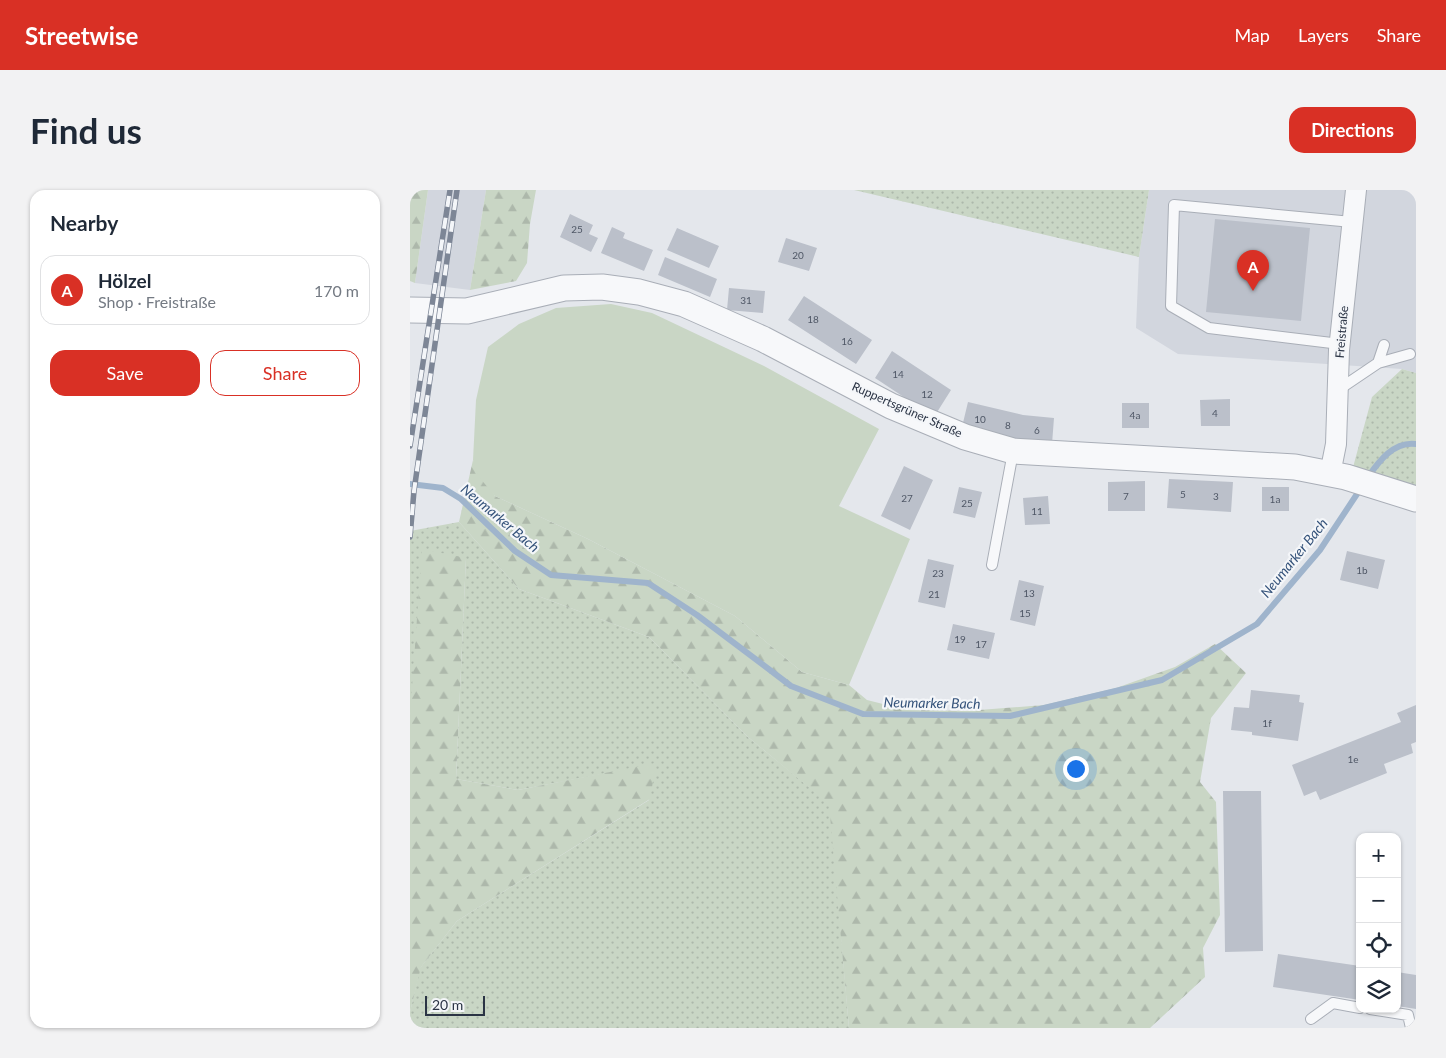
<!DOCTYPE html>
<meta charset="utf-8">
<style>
body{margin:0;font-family:Lato,sans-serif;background:#f2f2f3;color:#1f2937}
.controls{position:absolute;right:15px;bottom:15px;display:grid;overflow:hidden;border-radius:10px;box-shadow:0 1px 4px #0004}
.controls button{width:45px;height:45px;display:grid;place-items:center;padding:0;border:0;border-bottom:1px solid #e0e1e3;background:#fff;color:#1f2937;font:25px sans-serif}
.scale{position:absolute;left:15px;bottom:12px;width:60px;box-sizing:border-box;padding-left:5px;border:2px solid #2b3445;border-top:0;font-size:14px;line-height:18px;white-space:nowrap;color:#2b3445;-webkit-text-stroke:4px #f4f6f9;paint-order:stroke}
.you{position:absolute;left:665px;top:578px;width:18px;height:18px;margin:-12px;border:4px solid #fff;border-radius:50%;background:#1a73e8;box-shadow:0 0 0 8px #1a73e833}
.badge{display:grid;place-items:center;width:32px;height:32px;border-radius:50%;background:#d93025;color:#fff;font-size:16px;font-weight:700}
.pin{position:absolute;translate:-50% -41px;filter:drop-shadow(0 1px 2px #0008)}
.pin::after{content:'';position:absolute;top:26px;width:18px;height:15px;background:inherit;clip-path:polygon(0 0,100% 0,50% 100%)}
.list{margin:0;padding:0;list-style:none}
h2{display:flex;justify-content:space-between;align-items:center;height:65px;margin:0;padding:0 20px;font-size:21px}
h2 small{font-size:16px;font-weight:400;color:#747a83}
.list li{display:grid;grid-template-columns:32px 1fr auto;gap:15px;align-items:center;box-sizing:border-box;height:70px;margin:0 10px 10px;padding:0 10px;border:1px solid #e0e1e3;border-radius:15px}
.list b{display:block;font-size:19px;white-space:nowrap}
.list p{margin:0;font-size:16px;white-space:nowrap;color:#747a83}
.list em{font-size:16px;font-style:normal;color:#747a83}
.actions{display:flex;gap:10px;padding:15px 20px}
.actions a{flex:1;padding:11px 0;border:1px solid #d93025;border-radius:15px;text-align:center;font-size:18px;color:#d93025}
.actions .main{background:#d93025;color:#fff}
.icon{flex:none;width:28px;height:28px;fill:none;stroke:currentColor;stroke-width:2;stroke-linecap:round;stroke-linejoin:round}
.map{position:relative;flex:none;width:1006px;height:838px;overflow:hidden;border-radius:15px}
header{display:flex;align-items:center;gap:30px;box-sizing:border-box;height:70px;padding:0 25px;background:#d93025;color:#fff}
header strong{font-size:24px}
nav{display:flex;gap:28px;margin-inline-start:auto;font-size:18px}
.intro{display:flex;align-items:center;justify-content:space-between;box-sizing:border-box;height:120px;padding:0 30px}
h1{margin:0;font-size:35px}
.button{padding:12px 22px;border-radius:15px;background:#d93025;color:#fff;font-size:18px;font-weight:700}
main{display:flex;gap:30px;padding:0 30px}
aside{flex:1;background:#fff;border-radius:15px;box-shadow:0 1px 4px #0004}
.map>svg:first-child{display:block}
</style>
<header>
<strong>Streetwise</strong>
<nav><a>Map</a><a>Layers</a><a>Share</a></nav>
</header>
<div class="intro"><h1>Find us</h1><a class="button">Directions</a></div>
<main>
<aside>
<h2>Nearby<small></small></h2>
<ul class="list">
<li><span class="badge">A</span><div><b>Hölzel</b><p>Shop · Freistraße</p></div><em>170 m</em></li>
</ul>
<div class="actions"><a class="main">Save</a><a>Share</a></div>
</aside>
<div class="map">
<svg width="1006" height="838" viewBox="0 0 1006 838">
<defs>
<pattern id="grass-dots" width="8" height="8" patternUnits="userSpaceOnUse" patternTransform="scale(1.25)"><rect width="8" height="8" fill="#c9d6c5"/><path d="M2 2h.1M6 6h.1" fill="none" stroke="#adb8ab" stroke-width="1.8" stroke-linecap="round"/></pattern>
<pattern id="forest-firs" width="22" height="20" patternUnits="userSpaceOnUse" patternTransform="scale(1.25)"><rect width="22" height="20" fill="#c9d6c5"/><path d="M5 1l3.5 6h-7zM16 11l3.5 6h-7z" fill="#adb8ab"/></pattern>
</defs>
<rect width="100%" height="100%" fill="#e4e7ec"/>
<!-- built -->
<path fill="#d2d6de" d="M 18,0 L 76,0 L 60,100 L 5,93 Z
M 739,0 L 1006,0 L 1006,183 L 992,179 L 768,164 L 726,138 L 729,67 Z"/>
<!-- grass -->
<path fill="url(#grass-dots)" d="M 444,0 L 739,0 L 729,67 Z
M 992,179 L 1006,183 L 1006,298 L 942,281 L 962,207 Z
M 49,332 L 109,399 L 239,447 L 338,547 L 420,614 L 439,838 L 0,838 L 0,822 L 10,778 L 47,731 L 239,610 L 245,574 L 108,600 L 46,589 L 56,368 L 0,525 L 0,341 Z"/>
<!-- forest -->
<path fill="url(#forest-firs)" d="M 0,0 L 18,0 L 5,93 L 0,91 Z
M 76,0 L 126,0 L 120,34 L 117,73 L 106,91 L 60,100 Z
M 63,270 L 85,306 L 178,349 L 325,426 L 392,482 L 439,495 L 457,510 L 497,520 L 556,521 L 634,515 L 706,498 L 765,477 L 805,454 L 836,483 L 801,528 L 790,592 L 806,612 L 810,725 L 793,758 L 795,787 L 740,838 L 439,838 L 419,614 L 338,547 L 239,447 L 109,399 L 49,332 Z
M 12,359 L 56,368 L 46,589 L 108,600 L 246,573 L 240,609 L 47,731 L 11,777 L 0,822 L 0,525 Z"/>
<!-- pitch -->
<path fill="#c9d6c5" d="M 201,114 L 242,123 L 354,176 L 469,239 L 429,316 L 500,349 L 439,495 L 392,482 L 325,426 L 178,349 L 85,306 L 69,287 L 63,270 L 66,210 L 78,157 L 109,134 L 146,118 Z"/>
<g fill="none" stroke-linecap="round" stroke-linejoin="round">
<!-- stream -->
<path stroke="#9fb4cc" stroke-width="6" d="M 958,287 C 969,271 984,251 1006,254
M 0,294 L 33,298 L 51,309 L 105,361 L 141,385 L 238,393 L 287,425 L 381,496 L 453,524 L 600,526 L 752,490 L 847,434 L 910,360 L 951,298"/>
</g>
<!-- building -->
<path fill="#bbc0ca" d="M 160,24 L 183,35 L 179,44 L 188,48 L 181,62 L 150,47 Z
M 805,29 L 900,38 L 891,131 L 796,122 Z
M 202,37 L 215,43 L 213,48 L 243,60 L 234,81 L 191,63 Z
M 267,38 L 309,56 L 299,78 L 257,60 Z
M 376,48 L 407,58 L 399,81 L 368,72 Z
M 255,67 L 307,89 L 300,107 L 248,85 Z
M 319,98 L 355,101 L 353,123 L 317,120 Z
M 394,106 L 462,150 L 446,174 L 378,130 Z
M 482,161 L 541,200 L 524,227 L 465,188 Z
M 820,209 L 820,236 L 791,236 L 790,210 Z
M 558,212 L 613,225 L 644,228 L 642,254 L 611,251 L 552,237 Z
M 712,213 L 739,213 L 739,238 L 712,238 Z
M 494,276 L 523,290 L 500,340 L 471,326 Z
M 759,289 L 823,292 L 821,322 L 757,318 Z
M 735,291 L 735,321 L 698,321 L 698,292 Z
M 549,297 L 572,302 L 565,328 L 543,323 Z
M 852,297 L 879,297 L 879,321 L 852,321 Z
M 638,306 L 640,334 L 615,335 L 613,308 Z
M 937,361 L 975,370 L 968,399 L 930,390 Z
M 518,369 L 544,375 L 535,418 L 508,412 Z
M 609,390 L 634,396 L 625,436 L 600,430 Z
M 543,434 L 585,443 L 579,469 L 537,460 Z
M 841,500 L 890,505 L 889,512 L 894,513 L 888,551 L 842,545 L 842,542 L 821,540 L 824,517 L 839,518 Z
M 1006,515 L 1006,552 L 1001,554 L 1003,563 L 974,574 L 977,583 L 910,610 L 906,601 L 894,606 L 882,575 L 991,532 L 987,523 Z
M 813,601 L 851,601 L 853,761 L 815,762 Z
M 868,764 L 950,776 L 950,810 L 863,797 Z
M 987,782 L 1006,785 L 1006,819 L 987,816 Z"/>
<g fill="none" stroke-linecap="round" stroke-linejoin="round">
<defs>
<path id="service" d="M 930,154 L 799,138 L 761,116 L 764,15 L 942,32
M 968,173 L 974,155
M 928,200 L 968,173 L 1000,164
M 582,375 L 603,262
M 960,819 L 998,825 L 1001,838
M 901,829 L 923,813 L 950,818"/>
<path id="minor" d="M 920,284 L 926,254 L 929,160 L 946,0"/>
<path id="tertiary" d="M 0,120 L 57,121 L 154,98 L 192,97 L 229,102 L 274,114 L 353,149 L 481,216 L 555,247 L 603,261 L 885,277 L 936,287 L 1006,309"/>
</defs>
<!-- service casing -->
<use href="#service" stroke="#a9aeb7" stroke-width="12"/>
<!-- minor casing -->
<use href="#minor" stroke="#a9aeb7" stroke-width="22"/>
<!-- tertiary casing -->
<use href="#tertiary" stroke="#a9aeb7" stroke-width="27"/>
<!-- service -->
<use href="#service" stroke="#f7f8fa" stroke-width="10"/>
<!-- minor -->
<use href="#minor" stroke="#f7f8fa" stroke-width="20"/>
<!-- tertiary -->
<use href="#tertiary" stroke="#f7f8fa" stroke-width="25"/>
<defs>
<path id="rail" d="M 0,256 L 40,0
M 0,347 L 4,301 L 47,0"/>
</defs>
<!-- rail casing -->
<use href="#rail" stroke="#7d8696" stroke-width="5.5"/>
<!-- rail -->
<use href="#rail" stroke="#f4f6f9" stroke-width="4" stroke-dasharray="11" stroke-linecap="butt"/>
</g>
<g text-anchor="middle" stroke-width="4.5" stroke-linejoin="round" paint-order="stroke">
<!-- number labels -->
<g font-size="10" fill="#4f5766">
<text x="167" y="43">25</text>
<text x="388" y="69">20</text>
<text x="336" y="114">31</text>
<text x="403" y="133">18</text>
<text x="437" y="155">16</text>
<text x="488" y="188">14</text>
<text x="517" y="208">12</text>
<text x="805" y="227">4</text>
<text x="725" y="229">4a</text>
<text x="570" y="233">10</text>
<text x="598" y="239">8</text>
<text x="627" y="244">6</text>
<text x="773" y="308">5</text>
<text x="716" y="310">7</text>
<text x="806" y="310">3</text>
<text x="497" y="312">27</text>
<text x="865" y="313">1a</text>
<text x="557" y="317">25</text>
<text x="627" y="325">11</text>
<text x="952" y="384">1b</text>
<text x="528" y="387">23</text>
<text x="619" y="407">13</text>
<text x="524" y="408">21</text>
<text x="615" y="427">15</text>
<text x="550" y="453">19</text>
<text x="571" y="458">17</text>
<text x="857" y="537">1f</text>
<text x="943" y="573">1e</text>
</g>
<!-- street labels -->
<g font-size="12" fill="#2b3445" stroke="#f4f6f9">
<text transform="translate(932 142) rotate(-85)" y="4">Freistraße</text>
<text transform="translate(497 220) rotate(24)" y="4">Ruppertsgrüner Straße</text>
</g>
<!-- water labels -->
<g font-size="14" font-style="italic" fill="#34527a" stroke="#f4f6f9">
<text transform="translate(90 328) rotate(40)" y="5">Neumarker Bach</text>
<text transform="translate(884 368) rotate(-51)" y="5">Neumarker Bach</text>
<text transform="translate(522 513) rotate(1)" y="5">Neumarker Bach</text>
</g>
</g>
</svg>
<div class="controls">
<button>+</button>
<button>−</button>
<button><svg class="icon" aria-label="locate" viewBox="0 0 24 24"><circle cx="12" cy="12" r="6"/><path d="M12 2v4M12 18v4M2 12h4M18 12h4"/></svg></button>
<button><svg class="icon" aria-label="layers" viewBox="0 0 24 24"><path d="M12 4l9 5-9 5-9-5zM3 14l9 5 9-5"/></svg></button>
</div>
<div class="scale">20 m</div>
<div class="you"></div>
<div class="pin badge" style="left:843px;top:101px">A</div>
</div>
</main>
